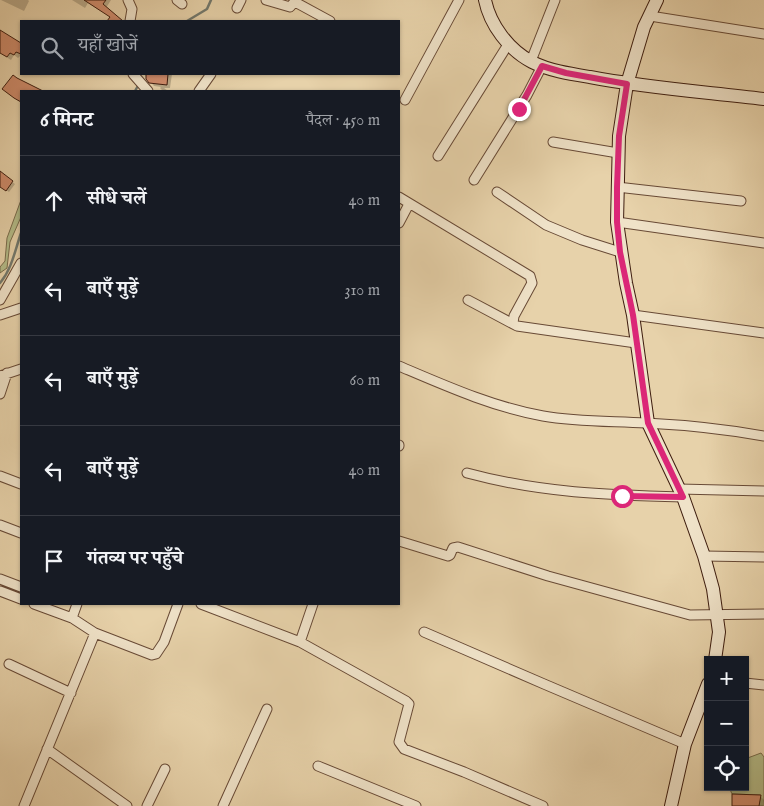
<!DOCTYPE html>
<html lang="hi">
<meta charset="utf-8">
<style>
body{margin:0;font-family:"IM FELL English","Noto Serif Devanagari",serif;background:#20242c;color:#f1f3f6}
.controls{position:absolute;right:15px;bottom:15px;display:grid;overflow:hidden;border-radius:0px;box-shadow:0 1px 4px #0004}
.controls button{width:45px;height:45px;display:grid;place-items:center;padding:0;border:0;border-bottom:1px solid #363941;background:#171b24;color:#f1f3f6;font:25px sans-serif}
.stop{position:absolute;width:15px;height:15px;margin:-11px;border:4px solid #db2777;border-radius:50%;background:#fff}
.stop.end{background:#db2777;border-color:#fff;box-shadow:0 1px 5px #0008}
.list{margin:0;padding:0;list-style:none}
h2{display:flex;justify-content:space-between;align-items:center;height:65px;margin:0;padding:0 20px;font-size:21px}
h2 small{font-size:16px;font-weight:400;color:#9ea1a6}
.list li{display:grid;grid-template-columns:32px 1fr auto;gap:15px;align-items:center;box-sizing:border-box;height:90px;padding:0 20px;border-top:1px solid #363941}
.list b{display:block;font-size:19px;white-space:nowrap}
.list em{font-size:16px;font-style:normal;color:#9ea1a6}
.icon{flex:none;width:28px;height:28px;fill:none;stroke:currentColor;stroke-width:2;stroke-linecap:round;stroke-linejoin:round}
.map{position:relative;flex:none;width:764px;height:806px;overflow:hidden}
.search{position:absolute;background:#171b24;box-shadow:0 1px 4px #0004;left:20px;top:20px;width:380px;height:55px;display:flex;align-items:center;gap:12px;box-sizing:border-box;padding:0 18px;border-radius:0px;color:#9ea1a6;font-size:19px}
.panel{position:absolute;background:#171b24;box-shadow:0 1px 4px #0004;left:20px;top:90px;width:380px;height:515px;border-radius:0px}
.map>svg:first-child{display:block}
</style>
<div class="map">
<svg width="764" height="806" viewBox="0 0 764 806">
<rect width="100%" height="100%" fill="#e7d2aa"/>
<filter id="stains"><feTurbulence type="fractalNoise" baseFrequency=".004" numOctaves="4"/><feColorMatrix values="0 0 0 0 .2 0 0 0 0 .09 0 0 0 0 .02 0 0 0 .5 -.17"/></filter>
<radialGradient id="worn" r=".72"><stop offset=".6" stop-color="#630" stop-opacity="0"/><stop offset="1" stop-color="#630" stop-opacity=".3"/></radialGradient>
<!-- green -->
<path fill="#b4bc89" stroke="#796c4c" d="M 21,200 L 21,217 L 10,242 L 7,268 L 0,273 L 0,267 L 5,261 L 7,238 Z
M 761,753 L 764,757 L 764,806 L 759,806 L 760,795 L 732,794 L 729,787 L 745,787 L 745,759 Z"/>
<!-- shadow -->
<path fill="#0003" d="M 1,0 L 28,0 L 29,1 L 24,11 Z
M 72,0 L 111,0 L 106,8 L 120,21 L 108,21 L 111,17 L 88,3 L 85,8 Z
M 1,33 L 21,44 L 21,55 L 18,58 L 14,55 L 11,60 L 0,53 Z
M 147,74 L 172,74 L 170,88 L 164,88 L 168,91 L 163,91 L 160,88 L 161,87 L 154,86 L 147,78 Z
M 0,173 L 15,184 L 9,192 L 0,186 Z
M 760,796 L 764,800 L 763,806 L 733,806 Z"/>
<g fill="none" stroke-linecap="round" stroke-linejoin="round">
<!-- stream -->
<path stroke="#73796d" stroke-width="2.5" d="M 187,21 L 207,9 L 211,0
M 135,91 L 139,84
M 0,283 C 12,269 15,250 21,233"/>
</g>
<!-- building -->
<path fill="#cf8c6c" stroke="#3e1d0f" d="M 84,0 L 106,0 L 103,4 L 123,21 L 107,21 L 110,17 Z
M 0,30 L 21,43 L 21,54 L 16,52 L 14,55 L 10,53 L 7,57 L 0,53 Z
M 146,74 L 168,74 L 167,85 L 149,83 L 146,79 Z
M 13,75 L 17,78 L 43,91 L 21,91 L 21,102 L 14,98 L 2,89 Z
M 0,171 L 13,181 L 6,191 L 0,187 Z
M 732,794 L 761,795 L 759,806 L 732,806 Z"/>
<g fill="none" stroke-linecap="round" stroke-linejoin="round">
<defs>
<path id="street" d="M 128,0 L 132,9 L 130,21
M 177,0 L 182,4
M 266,0 L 290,7 L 296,0
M 295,2 L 330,21
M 237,8 L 241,0
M 650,16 L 764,34
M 531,61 L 555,0
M 133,74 L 148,91
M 199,91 L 211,74
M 405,100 L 459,0
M 553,142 L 618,153
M 438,156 L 509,43
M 474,180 L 527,95 L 542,66
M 617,187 L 741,201
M 497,192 L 546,225 L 582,240 L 620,252
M 399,197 L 530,276 L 532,283 L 514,316 L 513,323
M 617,222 L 764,243
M 399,223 L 409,204
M 0,300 L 21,263
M 468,300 L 517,326 L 636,343
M 0,315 L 21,308
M 633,315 L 764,333
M 399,366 C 446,386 493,407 543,416 C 577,422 612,421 646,423 C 685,425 725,429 764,436
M 0,376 L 21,369
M 0,394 L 7,373
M 399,446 L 399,445
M 467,473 C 541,493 607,495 683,497
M 0,476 L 21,484
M 679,489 L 764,491
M 0,525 L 21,533
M 399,541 L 448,556 L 450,555 L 453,548 L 458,547 L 548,576 L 690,615 L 764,614
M 704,556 L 764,557
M 0,579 L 21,587
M 0,591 L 21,599
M 34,604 L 72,618
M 77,604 L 72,618 L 95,633 L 152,655 L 156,654 L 164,642 L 178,604
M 201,604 L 300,642 L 406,701 L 409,704 L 399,742 L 404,749 L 464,772 L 543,806
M 424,632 L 544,684 L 685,744
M 300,642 L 313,604
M 9,664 L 71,693
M 745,683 L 764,685
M 47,749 L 127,806
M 318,766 L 416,806
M 24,806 L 95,633
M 147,806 L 165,769
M 223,806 L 267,709"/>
<path id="secondary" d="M 485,0 C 490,25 509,50 532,62 C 550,71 571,74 590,77 C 648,88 706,92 764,99
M 657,0 L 644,27 L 627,84 L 619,136 L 617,222 L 626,283 L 633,315 L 648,423 L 683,497 L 704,556 L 713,589 L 719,632 L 715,660
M 671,806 L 685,744 L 708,684"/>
</defs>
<!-- street casing -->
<use href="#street" stroke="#684a36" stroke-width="11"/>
<!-- secondary casing -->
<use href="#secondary" stroke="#3e1d0f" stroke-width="14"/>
<!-- street -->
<use href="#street" stroke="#efe2c8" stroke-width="9"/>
<!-- secondary -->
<use href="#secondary" stroke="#efe2c8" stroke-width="12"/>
</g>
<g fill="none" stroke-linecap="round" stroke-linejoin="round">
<!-- route -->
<path stroke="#db2777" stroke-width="6" d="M 519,109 L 542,66 L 566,73 L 627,84 L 619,136 L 617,187 L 617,222 L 620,252 L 633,315 L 648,423 L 683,497 L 622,496"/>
</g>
<rect width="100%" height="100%" filter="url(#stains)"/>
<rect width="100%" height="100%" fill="url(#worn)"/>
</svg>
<div class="controls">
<button>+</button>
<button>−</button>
<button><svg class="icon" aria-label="locate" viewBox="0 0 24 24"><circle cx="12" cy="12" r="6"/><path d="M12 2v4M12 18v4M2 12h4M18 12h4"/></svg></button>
</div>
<div class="stop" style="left:622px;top:496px"></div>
<div class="stop end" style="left:519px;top:109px"></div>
<div class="search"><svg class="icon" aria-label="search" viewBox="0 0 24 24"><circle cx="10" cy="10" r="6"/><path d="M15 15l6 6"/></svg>यहाँ खोजें</div>
<section class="panel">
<h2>6 मिनट<small>पैदल · 450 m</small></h2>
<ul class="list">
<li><svg class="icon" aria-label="ahead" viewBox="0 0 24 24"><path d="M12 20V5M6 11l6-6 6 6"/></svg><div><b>सीधे चलें</b></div><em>40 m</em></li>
<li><svg class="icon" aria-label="left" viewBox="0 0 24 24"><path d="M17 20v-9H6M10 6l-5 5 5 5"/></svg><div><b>बाएँ मुड़ें</b></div><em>310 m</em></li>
<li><svg class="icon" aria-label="left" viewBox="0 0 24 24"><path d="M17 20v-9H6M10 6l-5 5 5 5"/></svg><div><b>बाएँ मुड़ें</b></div><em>60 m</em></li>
<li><svg class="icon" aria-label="left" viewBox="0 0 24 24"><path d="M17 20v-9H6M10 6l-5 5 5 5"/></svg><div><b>बाएँ मुड़ें</b></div><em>40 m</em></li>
<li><svg class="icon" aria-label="arrive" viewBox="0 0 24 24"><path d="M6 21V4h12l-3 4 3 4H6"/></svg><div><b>गंतव्य पर पहुँचे</b></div></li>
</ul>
</section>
</div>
